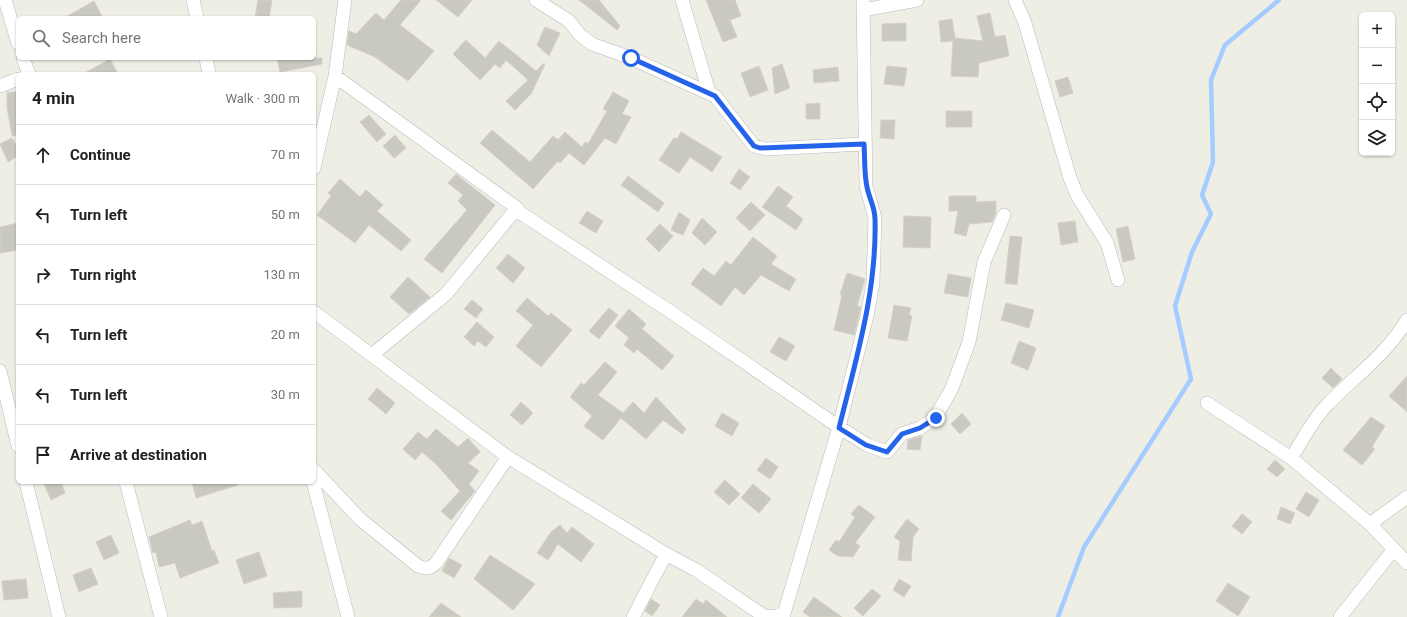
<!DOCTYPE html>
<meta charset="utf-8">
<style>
body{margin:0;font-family:Roboto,sans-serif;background:#f2f2f2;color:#202124}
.controls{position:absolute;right:12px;top:12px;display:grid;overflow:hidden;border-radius:6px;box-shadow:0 1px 3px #0004}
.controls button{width:36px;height:36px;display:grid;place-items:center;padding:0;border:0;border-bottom:1px solid #e0e0e0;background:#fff;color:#202124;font:20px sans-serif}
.stop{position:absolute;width:12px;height:12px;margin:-9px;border:3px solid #2563eb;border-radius:50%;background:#fff}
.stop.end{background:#2563eb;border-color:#fff;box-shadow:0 1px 4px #0008}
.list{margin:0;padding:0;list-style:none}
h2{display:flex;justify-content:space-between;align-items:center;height:52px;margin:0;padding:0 16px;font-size:17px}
h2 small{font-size:13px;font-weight:400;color:#757577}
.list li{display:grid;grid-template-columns:26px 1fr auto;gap:12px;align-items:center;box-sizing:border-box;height:60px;padding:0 16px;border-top:1px solid #e0e0e0}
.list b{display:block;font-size:15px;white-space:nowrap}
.list em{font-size:13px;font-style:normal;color:#757577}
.icon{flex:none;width:22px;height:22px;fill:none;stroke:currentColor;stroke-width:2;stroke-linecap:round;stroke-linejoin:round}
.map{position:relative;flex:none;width:1407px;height:617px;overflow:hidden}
.search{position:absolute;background:#fff;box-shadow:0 1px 3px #0004;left:16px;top:16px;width:300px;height:44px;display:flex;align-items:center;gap:10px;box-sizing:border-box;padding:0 14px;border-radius:6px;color:#757577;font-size:15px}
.panel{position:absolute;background:#fff;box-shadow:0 1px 3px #0004;left:16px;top:72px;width:300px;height:412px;border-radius:6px}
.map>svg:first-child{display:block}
</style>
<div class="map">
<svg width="1407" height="617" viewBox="0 0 1407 617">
<rect width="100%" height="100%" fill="#efeee5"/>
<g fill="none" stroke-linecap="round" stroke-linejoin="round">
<!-- stream -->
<path stroke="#a5ccff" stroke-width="4.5" d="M 1058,617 L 1084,547 L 1191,379 L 1175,306 L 1192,252 L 1211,214 L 1202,195 L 1213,162 L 1211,80 L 1225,45 L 1279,0"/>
</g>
<!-- building -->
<path fill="#cac9c1" stroke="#d4d1c3" d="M 258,0 L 272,0 L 269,18 L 255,17 Z
M 401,0 L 421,0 L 400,25 L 434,51 L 408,81 L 375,57 L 347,45 L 349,31 L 356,34 L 376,13 L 384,20 Z
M 436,0 L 472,0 L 458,17 Z
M 579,0 L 599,0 L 620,26 L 617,30 Z
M 706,0 L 735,0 L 741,16 L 730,20 L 737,37 L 723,42 Z
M 94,1 L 103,18 L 64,18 Z
M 990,13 L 995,37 L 1005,35 L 1009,56 L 979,63 L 978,77 L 951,76 L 953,41 L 941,42 L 939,21 L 952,19 L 955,38 L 983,41 L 977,16 Z
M 906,23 L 906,41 L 882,41 L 882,24 Z
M 545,27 L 560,33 L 549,56 L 537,45 Z
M 466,40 L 485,58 L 499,41 L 536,71 L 544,63 L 545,64 L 531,94 L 515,110 L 506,101 L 528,80 L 506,60 L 500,68 L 495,64 L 480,80 L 453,54 Z
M 277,58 L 322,58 L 322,64 L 280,72 Z
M 110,59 L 118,74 L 83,74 Z
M 782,64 L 790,88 L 775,94 L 772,68 Z
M 759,66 L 768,90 L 750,97 L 741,73 Z
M 887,66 L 907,68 L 904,86 L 884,84 Z
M 838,67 L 839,81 L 814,83 L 813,70 Z
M 1068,77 L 1073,93 L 1060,97 L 1055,81 Z
M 7,92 L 18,92 L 18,135 L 12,136 L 7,107 Z
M 613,92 L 629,101 L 622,114 L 631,117 L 616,144 L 605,138 L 584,165 L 569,153 L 560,163 L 558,161 L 533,189 L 480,143 L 492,130 L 530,162 L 553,136 L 558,140 L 565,132 L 582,147 L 585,142 L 588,144 L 607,111 L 603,109 Z
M 820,103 L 820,119 L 806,119 L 806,104 Z
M 946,111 L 972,111 L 972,127 L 946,127 Z
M 369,115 L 386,134 L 377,142 L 360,122 Z
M 881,120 L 895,120 L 894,139 L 880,138 Z
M 681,132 L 722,157 L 712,172 L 690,157 L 679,173 L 659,160 L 674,138 L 677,139 Z
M 395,135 L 406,148 L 394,158 L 383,146 Z
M 12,138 L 18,149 L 18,156 L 8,162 L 0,144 Z
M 739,169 L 750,177 L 740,190 L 730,183 Z
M 456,174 L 495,205 L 442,273 L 424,259 L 467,210 L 458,201 L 463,195 L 448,183 Z
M 628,176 L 664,203 L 658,212 L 621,185 Z
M 340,179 L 360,197 L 366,190 L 383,205 L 377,211 L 411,240 L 401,251 L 369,225 L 355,243 L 317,215 L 331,196 L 328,193 Z
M 778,186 L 793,197 L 786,206 L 803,219 L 796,230 L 762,207 Z
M 949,196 L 976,196 L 976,202 L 996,201 L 996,213 L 992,222 L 969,224 L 966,236 L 954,233 L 958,211 L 949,211 Z
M 751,202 L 765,215 L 750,231 L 736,218 Z
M 587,211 L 603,221 L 596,233 L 579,223 Z
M 679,212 L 690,220 L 683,235 L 671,230 Z
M 904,216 L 931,217 L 930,248 L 903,247 Z
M 702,218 L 717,232 L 705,245 L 692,233 Z
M 1075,221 L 1078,242 L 1061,245 L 1058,223 Z
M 18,223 L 18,250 L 0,253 L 0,227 Z
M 660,224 L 673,236 L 659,252 L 646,239 Z
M 1128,226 L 1135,259 L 1123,262 L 1116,229 Z
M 1010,236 L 1022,237 L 1017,285 L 1005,283 Z
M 753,237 L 777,256 L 771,264 L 796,279 L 789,291 L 761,275 L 744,295 L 735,287 L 721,306 L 691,284 L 703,268 L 714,276 L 726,261 L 731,265 Z
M 508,254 L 525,268 L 513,283 L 496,268 Z
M 847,273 L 865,279 L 857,306 L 861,307 L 854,335 L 834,330 L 842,295 L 840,294 Z
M 948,274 L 971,278 L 968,297 L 944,293 Z
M 408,277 L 430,297 L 409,314 L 390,297 Z
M 527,298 L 548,316 L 551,313 L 572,330 L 541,367 L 516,346 L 533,325 L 516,311 Z
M 472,300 L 483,309 L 476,318 L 464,309 Z
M 1006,303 L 1034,310 L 1029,328 L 1001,320 Z
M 894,305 L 911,308 L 909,315 L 912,316 L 907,341 L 888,338 Z
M 609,308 L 618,315 L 599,339 L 589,331 Z
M 629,309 L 646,324 L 642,329 L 674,356 L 662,370 L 637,349 L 634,353 L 624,345 L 629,338 L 615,326 Z
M 477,322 L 494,337 L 486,347 L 478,341 L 474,346 L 464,337 Z
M 779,337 L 795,346 L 786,361 L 770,352 Z
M 1019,341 L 1036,348 L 1028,370 L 1011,363 Z
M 605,362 L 617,372 L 598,395 L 623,413 L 633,402 L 644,413 L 656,397 L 686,429 L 682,434 L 663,420 L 646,439 L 621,418 L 603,440 L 584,426 L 592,416 L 570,397 L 581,383 L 584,385 Z
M 1331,368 L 1342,379 L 1333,388 L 1322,378 Z
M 1407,376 L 1407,412 L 1389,396 Z
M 377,388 L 395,403 L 386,414 L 368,399 Z
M 521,402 L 533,413 L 522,425 L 510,415 Z
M 722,413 L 739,423 L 732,436 L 715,426 Z
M 962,413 L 971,424 L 960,434 L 951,424 Z
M 1371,417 L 1385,426 L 1372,447 L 1375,449 L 1362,465 L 1343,450 Z
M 436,429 L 458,447 L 468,438 L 480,452 L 468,463 L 479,471 L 469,484 L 475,491 L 451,520 L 441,511 L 460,491 L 436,464 L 422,452 L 415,460 L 403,449 L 418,432 L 427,439 Z
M 922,436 L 920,450 L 907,449 L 908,440 Z
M 766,458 L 778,467 L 770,479 L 757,470 Z
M 1275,460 L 1285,469 L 1277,477 L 1267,469 Z
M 725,480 L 740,494 L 729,505 L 714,492 Z
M 43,482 L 61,482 L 65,493 L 51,500 Z
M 192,482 L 237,482 L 238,485 L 196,498 Z
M 753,484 L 771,499 L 759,513 L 741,498 Z
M 1306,492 L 1319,500 L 1309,517 L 1296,509 Z
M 859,505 L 875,517 L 855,543 L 860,546 L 853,557 L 838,556 L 829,550 L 836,540 L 839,542 L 855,517 L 851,514 Z
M 1281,507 L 1295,513 L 1290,524 L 1277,519 Z
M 1242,514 L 1252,522 L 1242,534 L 1232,526 Z
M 907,519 L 919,529 L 913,537 L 911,561 L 898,560 L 900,541 L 894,537 Z
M 190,520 L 192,525 L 202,521 L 212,551 L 214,550 L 219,563 L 180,578 L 175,563 L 159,567 L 156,552 L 153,553 L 149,537 Z
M 560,525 L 567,533 L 572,527 L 594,544 L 581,562 L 558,544 L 548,560 L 537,553 L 551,532 Z
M 111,535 L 119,553 L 104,560 L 96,542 Z
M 259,552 L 267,576 L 244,584 L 236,560 Z
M 490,555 L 535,584 L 513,610 L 474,579 Z
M 449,558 L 462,565 L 454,578 L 442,571 Z
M 91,568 L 98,584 L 79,592 L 73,575 Z
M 26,579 L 28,598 L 4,600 L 2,581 Z
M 899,579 L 911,586 L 904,597 L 893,590 Z
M 1228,583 L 1250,597 L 1238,616 L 1216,601 Z
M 872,589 L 881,596 L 863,616 L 854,608 Z
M 302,591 L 302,607 L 274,608 L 273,593 Z
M 814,597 L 842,617 L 810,617 L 803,612 Z
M 651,599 L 660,605 L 652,616 L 645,611 Z
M 696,599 L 703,604 L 706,600 L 727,617 L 682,617 Z
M 441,603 L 461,617 L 429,617 Z"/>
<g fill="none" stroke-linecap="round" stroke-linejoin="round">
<defs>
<path id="minor" d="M 5,0 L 18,43
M 193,0 L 197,18
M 536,0 L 569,21 L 580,35 L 592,44 L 631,58 L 715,96 L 754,146 L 766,149 L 864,144
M 682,0 L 709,92
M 1015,0 L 1025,23 L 1070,178 L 1077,195 L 1107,243 L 1118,280
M 863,10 L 917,0
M 23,58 L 29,74
M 206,58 L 209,74
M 335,76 L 517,208 L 519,212 L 668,310 L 839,427 L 867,445 L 887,452 L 902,434 L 920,428 L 935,418 L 952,388 L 969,342 L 984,262 L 1004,215
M 0,86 L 18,79
M 314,168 L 335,76 L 345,0
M 314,312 L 508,457 L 666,554 L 696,570 L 764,616 L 772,617 L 784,614
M 372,355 L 446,294 L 517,208
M 0,371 L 18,446
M 1207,403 L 1291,458 L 1370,524 L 1407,563
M 1291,458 C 1302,441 1313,419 1327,405 C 1355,376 1386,355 1407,320
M 314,470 L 360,519 L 418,566 C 426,569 430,569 436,563 L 508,457
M 26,482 L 59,617
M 126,482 L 161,617
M 313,482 L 348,617
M 1370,524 L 1407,497
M 633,617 L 666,554
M 783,617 L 839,427 L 867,316 L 873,283 L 875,218 L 866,186 L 863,0
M 1340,617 L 1394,549"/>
</defs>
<!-- minor casing -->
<use href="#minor" stroke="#b7b9bf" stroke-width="14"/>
<!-- minor -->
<use href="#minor" stroke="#fff" stroke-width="13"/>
</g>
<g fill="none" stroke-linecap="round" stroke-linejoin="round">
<!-- route -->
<path stroke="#2563eb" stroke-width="5" d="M 631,58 L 715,96 L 754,146 L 760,148 L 864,144 C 865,158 864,174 867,187 C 869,198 875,207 875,219 C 877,291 856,359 839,428 L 866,445 L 887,452 L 902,434 L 920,428 L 936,418"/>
</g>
</svg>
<div class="controls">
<button>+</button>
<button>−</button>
<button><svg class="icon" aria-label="locate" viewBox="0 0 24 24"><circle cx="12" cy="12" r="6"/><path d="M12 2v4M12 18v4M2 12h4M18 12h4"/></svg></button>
<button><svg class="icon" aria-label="layers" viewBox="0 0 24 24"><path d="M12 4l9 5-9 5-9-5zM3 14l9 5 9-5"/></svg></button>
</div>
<div class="stop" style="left:631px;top:58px"></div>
<div class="stop end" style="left:936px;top:418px"></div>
<div class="search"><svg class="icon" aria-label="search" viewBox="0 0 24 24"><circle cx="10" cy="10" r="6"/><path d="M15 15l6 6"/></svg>Search here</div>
<section class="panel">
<h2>4 min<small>Walk · 300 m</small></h2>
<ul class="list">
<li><svg class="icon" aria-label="ahead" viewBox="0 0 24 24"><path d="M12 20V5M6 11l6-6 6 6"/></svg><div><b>Continue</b></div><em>70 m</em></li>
<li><svg class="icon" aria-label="left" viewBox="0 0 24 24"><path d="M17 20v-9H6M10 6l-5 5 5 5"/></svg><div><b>Turn left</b></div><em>50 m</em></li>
<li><svg class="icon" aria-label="right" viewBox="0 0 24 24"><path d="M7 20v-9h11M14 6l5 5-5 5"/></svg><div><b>Turn right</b></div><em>130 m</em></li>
<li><svg class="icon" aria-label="left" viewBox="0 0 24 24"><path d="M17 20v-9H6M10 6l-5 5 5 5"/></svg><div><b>Turn left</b></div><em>20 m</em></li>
<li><svg class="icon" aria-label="left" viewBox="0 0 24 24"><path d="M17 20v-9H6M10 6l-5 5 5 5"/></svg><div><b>Turn left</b></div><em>30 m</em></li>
<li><svg class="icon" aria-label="arrive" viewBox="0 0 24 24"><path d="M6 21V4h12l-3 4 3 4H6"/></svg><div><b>Arrive at destination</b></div></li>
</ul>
</section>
</div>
